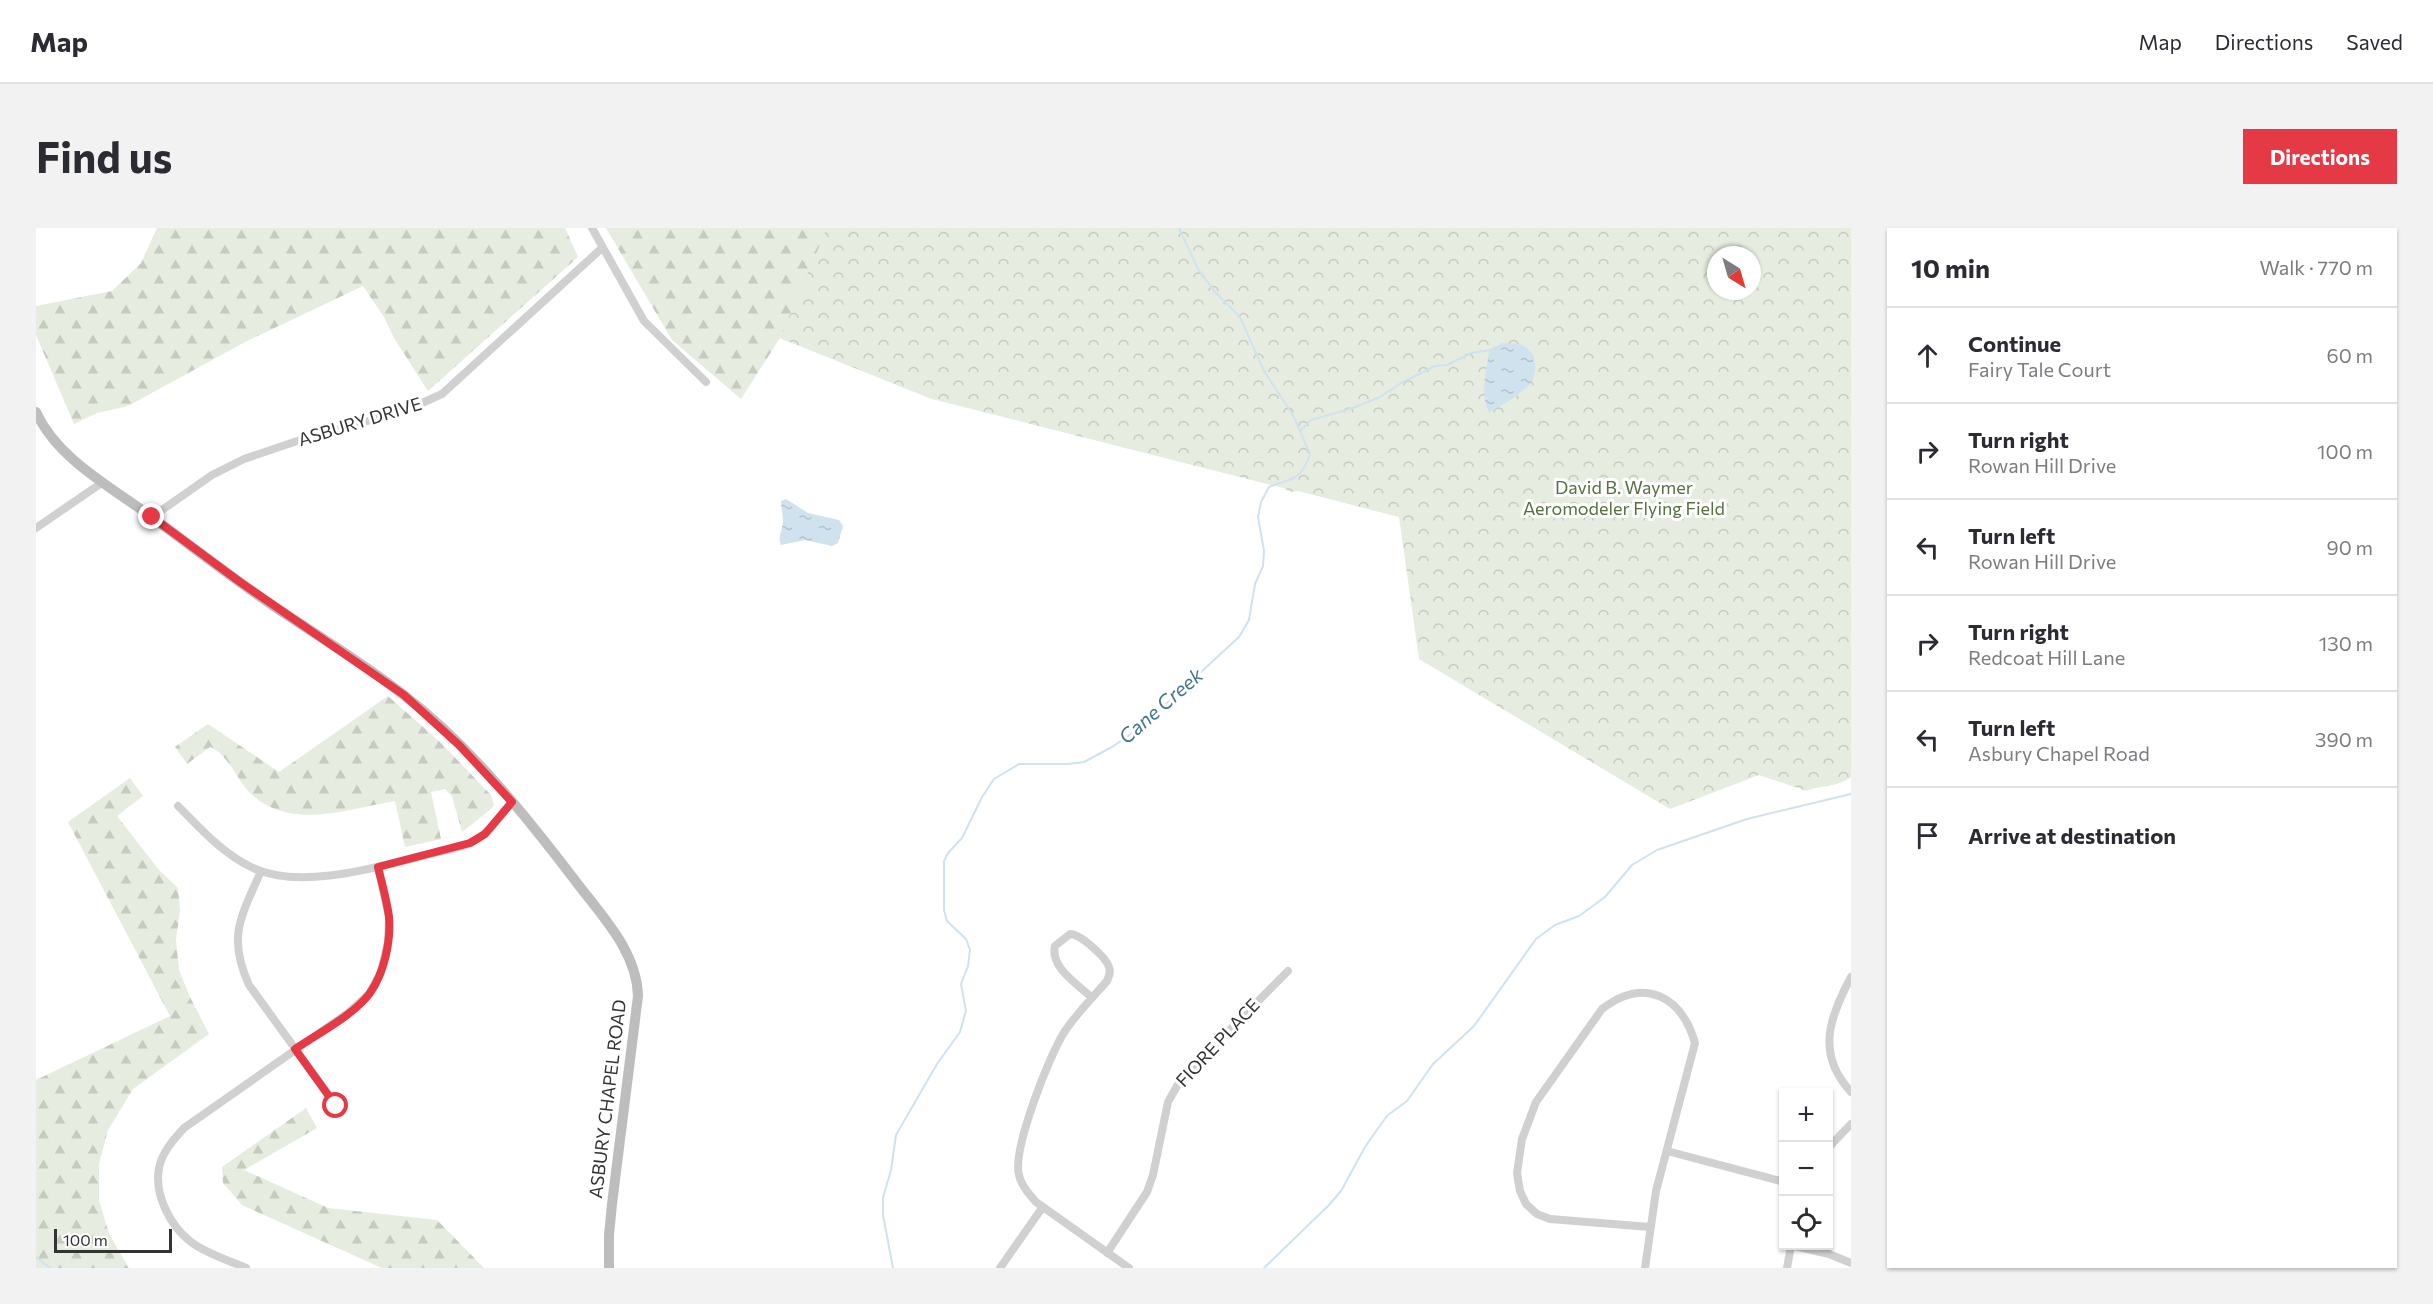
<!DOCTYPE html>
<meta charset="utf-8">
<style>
body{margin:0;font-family:Commissioner,sans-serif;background:#f2f2f3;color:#2b2b33}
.controls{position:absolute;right:18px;bottom:18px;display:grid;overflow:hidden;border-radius:0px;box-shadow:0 2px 4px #0004}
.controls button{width:54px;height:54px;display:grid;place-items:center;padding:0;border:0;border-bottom:2px solid #e1e1e2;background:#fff;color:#2b2b33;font:30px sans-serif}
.compass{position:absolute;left:1671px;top:18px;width:54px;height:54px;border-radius:50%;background:#fff;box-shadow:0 2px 4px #0004;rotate:143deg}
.scale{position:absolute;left:18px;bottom:15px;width:118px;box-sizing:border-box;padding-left:6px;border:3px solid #333;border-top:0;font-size:16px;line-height:21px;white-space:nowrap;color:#333;-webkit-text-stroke:4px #fff;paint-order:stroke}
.stop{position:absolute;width:18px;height:18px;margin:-14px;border:4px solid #e63946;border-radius:50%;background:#fff}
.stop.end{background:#e63946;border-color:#fff;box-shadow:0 2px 6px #0008}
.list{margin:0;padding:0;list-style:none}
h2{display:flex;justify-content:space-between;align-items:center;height:78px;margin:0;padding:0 24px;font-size:26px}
h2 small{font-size:20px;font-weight:400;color:#7c7c81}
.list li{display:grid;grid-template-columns:39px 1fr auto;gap:18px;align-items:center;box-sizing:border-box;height:96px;padding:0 24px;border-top:2px solid #e1e1e2}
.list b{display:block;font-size:22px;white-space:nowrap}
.list p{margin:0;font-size:20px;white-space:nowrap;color:#7c7c81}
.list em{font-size:20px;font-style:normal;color:#7c7c81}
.icon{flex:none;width:33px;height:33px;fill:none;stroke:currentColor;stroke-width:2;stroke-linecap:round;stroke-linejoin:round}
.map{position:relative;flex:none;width:1815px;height:1040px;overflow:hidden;border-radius:0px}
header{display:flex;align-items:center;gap:36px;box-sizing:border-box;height:84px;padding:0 30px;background:#fff;border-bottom:2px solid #e1e1e2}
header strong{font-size:28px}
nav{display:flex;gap:33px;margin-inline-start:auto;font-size:21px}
.intro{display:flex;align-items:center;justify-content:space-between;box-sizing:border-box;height:144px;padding:0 36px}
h1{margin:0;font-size:42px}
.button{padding:15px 27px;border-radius:0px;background:#e63946;color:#fff;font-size:21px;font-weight:700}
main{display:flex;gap:36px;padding:0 36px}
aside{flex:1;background:#fff;border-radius:0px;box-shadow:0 2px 4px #0004}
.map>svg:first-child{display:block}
</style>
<header>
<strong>Map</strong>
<nav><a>Map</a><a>Directions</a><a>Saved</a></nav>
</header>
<div class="intro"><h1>Find us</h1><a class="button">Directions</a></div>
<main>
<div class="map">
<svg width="1815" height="1040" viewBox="0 0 1815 1040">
<defs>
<pattern id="forest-firs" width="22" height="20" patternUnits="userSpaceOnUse" patternTransform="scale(1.5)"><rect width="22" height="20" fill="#e6ecdf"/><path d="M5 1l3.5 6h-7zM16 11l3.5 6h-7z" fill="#c6cbc0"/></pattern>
<pattern id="park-crowns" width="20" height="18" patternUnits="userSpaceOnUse" patternTransform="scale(1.5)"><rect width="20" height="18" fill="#e6ecdf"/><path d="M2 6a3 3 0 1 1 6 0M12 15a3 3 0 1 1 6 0" fill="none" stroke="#c6cbc0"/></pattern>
<pattern id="water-ripples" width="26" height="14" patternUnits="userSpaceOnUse" patternTransform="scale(1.5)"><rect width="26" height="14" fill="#cfe2ee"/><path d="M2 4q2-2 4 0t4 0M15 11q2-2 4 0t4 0" fill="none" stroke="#b2c2cd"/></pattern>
</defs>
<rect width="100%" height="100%" fill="#fff"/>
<!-- forest -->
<path fill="url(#forest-firs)" d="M 121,0 L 529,0 L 542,29 L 392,163 L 358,110 L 348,89 L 327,58 L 209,114 L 92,178 L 61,185 L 38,196 L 0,107 L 0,78 L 76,63 L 105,35 Z
M 570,0 L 1113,0 L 896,171 L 744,110 L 705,171 L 636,112 Z
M 352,468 L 404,514 L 455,567 L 458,577 L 455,581 L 426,604 L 416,568 L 409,561 L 395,564 L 405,611 L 369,619 L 359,573 C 311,581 253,604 213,564 C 200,550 192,526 174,519 L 151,536 L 139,519 L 172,496 L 243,544 Z
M 94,550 L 107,568 L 81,588 L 123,642 L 142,660 L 144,683 L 140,712 L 143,742 L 154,769 L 173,806 L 97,861 L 72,902 L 63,936 L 63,972 L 73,1006 L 93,1040 L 0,1040 L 0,852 L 134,788 L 32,594 Z
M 270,880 L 281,900 L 208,942 L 292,980 L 401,992 L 448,1040 L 346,1040 L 206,977 L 187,955 L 186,939 Z"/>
<!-- park -->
<path fill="url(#park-crowns)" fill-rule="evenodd" d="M 791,0 L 1815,0 L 1815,549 C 1800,560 1787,556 1771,563 L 1723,547 L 1634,581 L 1383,431 L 1363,289 L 1262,263 L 1255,264 L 1247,260 L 896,171 L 744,110 ZM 1680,27 L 1716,27 L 1716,63 L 1680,63 Z"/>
<!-- water -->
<path fill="url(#water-ripples)" d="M 1467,115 C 1473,116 1481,115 1486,117 C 1502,124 1503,147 1492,158 C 1482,169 1465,177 1453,185 C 1444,165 1450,142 1454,121 Z
M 750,271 L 772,285 L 803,292 L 807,298 L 802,315 L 796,318 L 769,312 L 745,317 C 741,308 747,302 747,293 C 747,286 745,280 745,273 Z"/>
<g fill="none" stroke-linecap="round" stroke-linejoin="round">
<!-- stream -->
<path stroke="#cfe2ee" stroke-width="2" d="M 1264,203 L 1275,192 L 1317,180 L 1344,169 L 1365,155 L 1399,138 L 1411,137 L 1435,125 L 1455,122
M 0,1029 L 14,1040
M 857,1040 L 847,987 L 847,970 L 855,942 L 860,907 L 901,836 L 924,804 L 930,783 L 925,756 L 932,738 L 934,722 L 930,711 L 911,693 L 908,682 L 908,633 L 912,625 L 926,610 L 946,569 L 958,551 L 983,536 L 1032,536 L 1048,534 L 1076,519 L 1105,499 L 1203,409 L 1213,392 L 1219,356 L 1227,338 L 1228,323 L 1222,289 L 1225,274 L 1233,259 C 1257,250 1265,253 1274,226 L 1257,187 L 1228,143 L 1204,89 L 1179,64 L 1162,41 L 1143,0
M 1228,1040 L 1293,977 L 1305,963 L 1329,919 L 1345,896 L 1352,887 L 1371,873 L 1397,836 L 1438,798 L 1500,711 L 1519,697 L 1543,688 L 1569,669 L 1596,637 L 1621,622 L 1711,591 L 1815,566"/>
<!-- minor -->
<path stroke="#d0d0d0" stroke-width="8" d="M 556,0 L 608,93 L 670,154
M 116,289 L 176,247 L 208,231 L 270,210 L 368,183 L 406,166 L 566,20
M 0,300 L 67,254
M 142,578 C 164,600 186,625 215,639 C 262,663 342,639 390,627 C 404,623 421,621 434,615 C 452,607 464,588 476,574
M 225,643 C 205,689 191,708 213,757 L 300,877
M 1815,749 C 1793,790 1780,826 1815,864
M 1056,770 C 1042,756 1014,740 1019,718 L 1034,706 C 1044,706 1070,729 1073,739 C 1075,744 1073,748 1071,753 C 1057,769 1041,785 1029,803 C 1014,825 976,922 983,947 C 985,957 993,966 1000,974 L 1093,1040
M 1792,920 L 1815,896
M 1631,923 L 1748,954
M 1759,1018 L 1793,1026 L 1815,1035
M 1071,1025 L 1111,964 L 1117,947 L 1132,874 L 1145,851 L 1252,743
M 210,1040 C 192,1032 171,1026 155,1014 C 134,998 118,966 123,940 C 126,924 138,911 148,900 L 312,785 L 333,766 L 345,744 L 352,714 L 353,689 L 342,639
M 964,1040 L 1006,980
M 1609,1040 L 1620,963 L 1659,815 C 1645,767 1608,749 1566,781 L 1500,874 L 1486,911 L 1481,945 L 1484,963 L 1490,976 L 1501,986 L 1514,991 L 1614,999
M 1751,1040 L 1755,1018"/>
<!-- secondary -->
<path stroke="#bdbdbd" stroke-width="10" d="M 0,184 C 21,230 73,258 113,287 C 157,319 200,353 245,383 C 287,411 330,437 369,468 C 435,519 490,588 541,655 C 566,688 601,724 602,768 L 576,976 L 573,1007 L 573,1040"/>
</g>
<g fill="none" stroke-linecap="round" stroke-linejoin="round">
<!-- route -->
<path stroke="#e63946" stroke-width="8" d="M 116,289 L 204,354 L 368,467 L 423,517 L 476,574 L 449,606 L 434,615 L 342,639 C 346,656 351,673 353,689 C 355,714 348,745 334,765 C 318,787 281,806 259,821 L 300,878"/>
</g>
<g text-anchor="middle" stroke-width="6" stroke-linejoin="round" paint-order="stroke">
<!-- street labels -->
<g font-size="18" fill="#333" stroke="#fff">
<text transform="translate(324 194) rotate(-17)" y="6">ASBURY DRIVE</text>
<text transform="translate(1182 815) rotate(-47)" y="6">FIORE PLACE</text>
<text transform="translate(572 871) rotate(-83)" y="6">ASBURY CHAPEL ROAD</text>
</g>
<!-- park labels -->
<g font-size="18" fill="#56703f" stroke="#fff">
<text x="1588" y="266">David B. Waymer<tspan x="1588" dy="21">Aeromodeler Flying Field</tspan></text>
</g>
<!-- water labels -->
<g font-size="20" font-style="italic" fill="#3f7597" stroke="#fff">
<text transform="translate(1125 478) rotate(-41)" y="7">Cane Creek</text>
</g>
</g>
</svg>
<div class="controls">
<button>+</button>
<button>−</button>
<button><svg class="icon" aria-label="locate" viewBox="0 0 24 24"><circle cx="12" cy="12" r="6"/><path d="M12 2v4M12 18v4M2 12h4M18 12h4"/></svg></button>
</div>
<svg class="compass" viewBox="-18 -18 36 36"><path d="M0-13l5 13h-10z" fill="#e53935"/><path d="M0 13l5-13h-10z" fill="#7c7c81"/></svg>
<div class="scale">100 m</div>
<div class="stop" style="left:300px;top:878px"></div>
<div class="stop end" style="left:116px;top:289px"></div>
</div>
<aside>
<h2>10 min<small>Walk · 770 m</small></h2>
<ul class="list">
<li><svg class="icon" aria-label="ahead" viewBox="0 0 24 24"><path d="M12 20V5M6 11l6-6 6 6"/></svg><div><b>Continue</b><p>Fairy Tale Court</p></div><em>60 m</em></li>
<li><svg class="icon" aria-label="right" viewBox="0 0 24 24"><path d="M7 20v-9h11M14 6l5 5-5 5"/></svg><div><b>Turn right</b><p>Rowan Hill Drive</p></div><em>100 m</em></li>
<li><svg class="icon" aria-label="left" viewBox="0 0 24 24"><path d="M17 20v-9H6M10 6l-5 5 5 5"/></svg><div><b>Turn left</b><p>Rowan Hill Drive</p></div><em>90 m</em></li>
<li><svg class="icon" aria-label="right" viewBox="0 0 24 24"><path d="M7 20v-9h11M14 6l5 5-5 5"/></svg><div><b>Turn right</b><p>Redcoat Hill Lane</p></div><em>130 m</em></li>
<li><svg class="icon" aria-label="left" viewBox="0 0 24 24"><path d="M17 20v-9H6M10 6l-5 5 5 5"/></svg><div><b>Turn left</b><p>Asbury Chapel Road</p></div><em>390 m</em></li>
<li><svg class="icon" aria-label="arrive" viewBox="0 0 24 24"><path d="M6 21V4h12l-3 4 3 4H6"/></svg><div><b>Arrive at destination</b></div></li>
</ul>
</aside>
</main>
